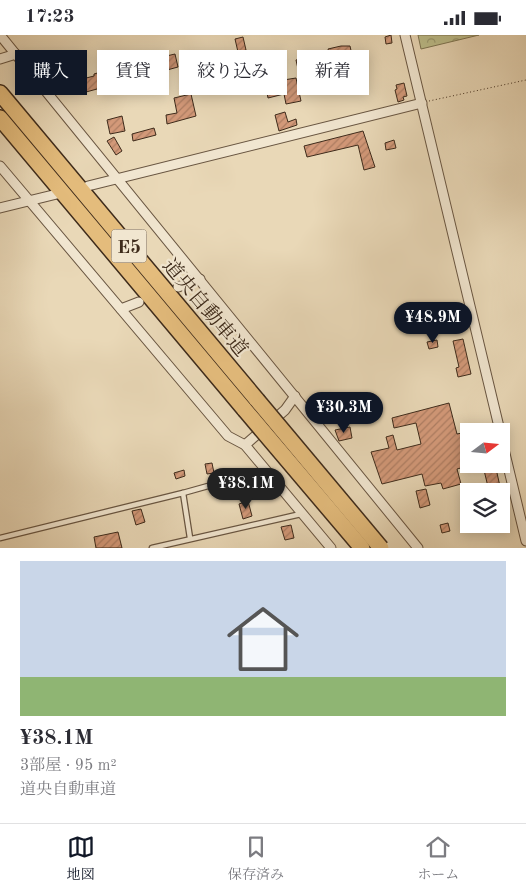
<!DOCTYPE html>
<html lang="ja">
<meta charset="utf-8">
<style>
:root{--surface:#fff;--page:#f7f7f7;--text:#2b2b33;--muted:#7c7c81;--line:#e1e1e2;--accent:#111827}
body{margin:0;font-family:"Old Standard TT","Noto Serif JP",serif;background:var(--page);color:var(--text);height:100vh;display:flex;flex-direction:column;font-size:19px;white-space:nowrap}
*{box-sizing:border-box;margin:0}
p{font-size:16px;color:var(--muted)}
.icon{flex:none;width:28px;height:28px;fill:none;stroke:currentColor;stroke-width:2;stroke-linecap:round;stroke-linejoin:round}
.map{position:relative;height:513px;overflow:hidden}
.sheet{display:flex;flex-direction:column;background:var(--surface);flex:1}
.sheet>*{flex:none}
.top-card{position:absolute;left:15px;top:15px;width:496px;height:45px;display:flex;gap:10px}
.needle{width:32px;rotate:74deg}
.tools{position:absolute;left:460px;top:388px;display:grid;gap:10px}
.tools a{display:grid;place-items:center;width:50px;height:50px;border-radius:0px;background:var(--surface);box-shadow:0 2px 12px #0003;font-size:25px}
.price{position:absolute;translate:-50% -42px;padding:0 11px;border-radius:18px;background:var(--accent);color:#fff;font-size:16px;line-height:32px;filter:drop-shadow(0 1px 2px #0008)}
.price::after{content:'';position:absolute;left:50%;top:30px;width:15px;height:11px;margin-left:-8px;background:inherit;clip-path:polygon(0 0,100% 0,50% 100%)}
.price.current{background:#222;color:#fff}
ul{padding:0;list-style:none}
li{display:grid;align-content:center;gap:10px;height:265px;padding:0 20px}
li+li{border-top:1px solid var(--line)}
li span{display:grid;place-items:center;height:155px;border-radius:0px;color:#555}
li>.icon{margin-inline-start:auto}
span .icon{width:90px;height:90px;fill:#fffc;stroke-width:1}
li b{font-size:21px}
.tag{padding:0 18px;border-radius:0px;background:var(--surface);box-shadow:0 2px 12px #0003;font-size:18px;line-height:45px}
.tag.current{background:var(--accent);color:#fff}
.status{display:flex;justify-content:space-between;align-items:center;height:35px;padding:0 25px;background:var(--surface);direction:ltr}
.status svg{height:14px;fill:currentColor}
.dock{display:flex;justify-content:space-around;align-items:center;height:70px;border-top:1px solid var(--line);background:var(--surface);font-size:14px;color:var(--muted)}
.dock a{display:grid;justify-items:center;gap:2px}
.dock .current{color:var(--accent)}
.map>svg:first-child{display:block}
.forest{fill:url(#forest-crowns);stroke:#7d7452}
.building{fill:url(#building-hatch);stroke:#3e2b1b}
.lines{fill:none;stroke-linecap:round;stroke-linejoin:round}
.lane-casing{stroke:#695642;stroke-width:7}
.street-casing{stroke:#695642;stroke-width:11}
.highway-casing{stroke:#3e2b1b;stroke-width:18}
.path{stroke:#3e2b1b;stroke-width:1;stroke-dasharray:1 2.5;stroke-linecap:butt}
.lane{stroke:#f1e6d0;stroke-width:4.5}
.street{stroke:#f1e6d0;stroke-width:9}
.highway{stroke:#e4bc7c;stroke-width:15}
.highway-bridge-casing{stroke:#3e2b1b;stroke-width:18;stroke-linecap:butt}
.highway-bridge{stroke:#e4bc7c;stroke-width:15}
.labels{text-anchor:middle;stroke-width:4.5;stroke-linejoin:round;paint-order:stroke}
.shield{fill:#f1e6d0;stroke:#746351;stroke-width:1}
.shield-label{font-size:19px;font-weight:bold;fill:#3e2b1b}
.street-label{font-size:20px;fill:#3e2b1b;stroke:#f1e6d0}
</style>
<div class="status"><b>17:23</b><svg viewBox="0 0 49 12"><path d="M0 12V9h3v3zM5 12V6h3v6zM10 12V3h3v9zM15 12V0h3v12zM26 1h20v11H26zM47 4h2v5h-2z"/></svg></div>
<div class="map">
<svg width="526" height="513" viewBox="0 0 526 513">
<defs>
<pattern id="forest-crowns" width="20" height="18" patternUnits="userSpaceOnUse" patternTransform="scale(1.25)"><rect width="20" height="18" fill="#bcbd8a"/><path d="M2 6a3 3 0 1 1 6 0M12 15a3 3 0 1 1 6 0" fill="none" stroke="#9a9a70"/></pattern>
<pattern id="building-hatch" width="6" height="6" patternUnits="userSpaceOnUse" patternTransform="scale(1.25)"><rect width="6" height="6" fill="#d39979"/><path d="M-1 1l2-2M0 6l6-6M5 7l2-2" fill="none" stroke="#ad7d62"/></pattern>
</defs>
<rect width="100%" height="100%" fill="#e9d8b7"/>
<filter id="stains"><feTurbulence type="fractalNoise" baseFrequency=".004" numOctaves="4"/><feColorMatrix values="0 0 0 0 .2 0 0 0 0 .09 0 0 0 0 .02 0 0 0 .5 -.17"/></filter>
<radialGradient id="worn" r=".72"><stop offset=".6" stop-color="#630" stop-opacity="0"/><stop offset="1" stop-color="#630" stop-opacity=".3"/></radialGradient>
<path class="forest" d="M418,0h61l-58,14z"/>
<g class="building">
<path d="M391,0l1,8 -6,1 -1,-7z"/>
<path d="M243,2l3,13 -8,2 -3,-13z"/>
<path d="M341,11h9l4,18 -6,1 -1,-4 -15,4 -4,-16z"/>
<path d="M175,19l3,13 -92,25 -1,-3 -26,5v-9l35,-9v-2l17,-5z"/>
<path d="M302,23l4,19 -6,1 -4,-18z"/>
<path d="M296,43l5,23 -15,3 -2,-10 -16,4 -3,-15z"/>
<path d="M404,48l3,13 -4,1 1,3 -6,2 -3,-12 2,-1 -1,-4z"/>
<path d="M191,59l5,22 -29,8 -1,-9 11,-2 -3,-15z"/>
<path d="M285,77l3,10 8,-3 1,6 -18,6 -4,-16z"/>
<path d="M122,81l3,15 -15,3 -3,-14z"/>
<path d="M154,93l2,7 -23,6 -1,-7z"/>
<path d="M363,96l12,36 -11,3 -6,-25 -51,12 -3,-11z"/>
<path d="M114,102l8,14 -6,4 -9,-14z"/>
<path d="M394,105l2,8 -10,2 -1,-7z"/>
<path d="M463,304l8,35 -13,3 -2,-9 3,-1 -6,-26z"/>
<path d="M437,305l1,7 -9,2 -2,-7z"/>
<path d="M449,368l8,31 5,-1 7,25v8l-12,3 4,15 -18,5 -2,-6 -16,3 -3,-12 -40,10 -11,-32 18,-4 -3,-11 7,-2 4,15 24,-6 -5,-21 -22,5 -2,-10z"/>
<path d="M350,392l2,11 -13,3 -4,-11z"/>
<path d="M212,428l2,10 -7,1 -2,-10z"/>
<path d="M495,429l6,27h-12l-6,-25z"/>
<path d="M184,435l1,6 -9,3 -2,-6z"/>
<path d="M426,454l4,16 -10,3 -4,-17z"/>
<path d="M248,466l4,15 -9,3 -4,-15z"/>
<path d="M141,474l4,13 -9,3 -4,-14z"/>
<path d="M448,488l2,8 -8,2 -2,-8z"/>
<path d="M291,490l3,13 -9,2 -4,-13z"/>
<path d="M118,497l4,16h-26l-2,-11z"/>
</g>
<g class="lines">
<defs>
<g id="lane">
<path d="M0,503l183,-45"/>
<path d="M190,503l-7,-45 82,-23"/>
<path d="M152,513l149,-34"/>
</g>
<g id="street">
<path d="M0,0l418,513"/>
<path d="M405,0l95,396"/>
<path d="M0,24l16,-5"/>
<path d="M0,131l228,270 17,9 86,103"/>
<path d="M88,151l334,-83"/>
<path d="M0,173l57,-14"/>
<path d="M178,252l22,-8"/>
<path d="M121,274l18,-7"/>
<path d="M501,402l25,104"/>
<path d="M245,410l40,-35 10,-14"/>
</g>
<g id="highway">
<path d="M0,58l257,307"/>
<path d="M0,83l245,292"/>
</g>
</defs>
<use href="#lane" class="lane-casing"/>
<use href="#street" class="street-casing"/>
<use href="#highway" class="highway-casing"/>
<path class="path" d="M429,66l97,-21"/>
<use href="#lane" class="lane"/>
<use href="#street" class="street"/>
<use href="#highway" class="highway"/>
<defs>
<g id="highway-bridge">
<path d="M257,365l124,148"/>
<path d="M245,375l117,138"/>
</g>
</defs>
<use href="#highway-bridge" class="highway-bridge-casing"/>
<use href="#highway-bridge" class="highway-bridge"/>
</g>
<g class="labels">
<rect class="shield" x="111.5" y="194.5" width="35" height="33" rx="4"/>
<g class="shield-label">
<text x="129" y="218">E5</text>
</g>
<g class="street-label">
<text transform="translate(206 272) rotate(50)" y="7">道央自動車道</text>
</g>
</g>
<rect width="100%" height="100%" filter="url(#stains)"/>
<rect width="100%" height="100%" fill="url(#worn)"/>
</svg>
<div class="tools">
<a><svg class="needle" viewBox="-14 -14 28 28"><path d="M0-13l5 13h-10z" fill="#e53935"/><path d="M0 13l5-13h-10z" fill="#7c7c81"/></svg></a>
<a><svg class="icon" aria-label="layers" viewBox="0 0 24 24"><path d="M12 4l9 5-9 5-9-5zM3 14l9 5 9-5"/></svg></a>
</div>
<b class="price" style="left:433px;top:309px">¥48.9M</b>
<b class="price" style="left:344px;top:399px">¥30.3M</b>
<b class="price current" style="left:246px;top:475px">¥38.1M</b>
<div class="top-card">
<a class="tag current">購入</a>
<a class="tag">賃貸</a>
<a class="tag">絞り込み</a>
<a class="tag">新着</a>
</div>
</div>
<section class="sheet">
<ul>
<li><span style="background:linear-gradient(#c9d6e8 75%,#8fb573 0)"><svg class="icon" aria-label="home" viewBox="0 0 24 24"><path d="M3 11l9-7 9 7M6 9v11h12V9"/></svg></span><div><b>¥38.1M</b><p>3部屋 · 95 m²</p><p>道央自動車道</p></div></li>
</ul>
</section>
<nav class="dock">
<a class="current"><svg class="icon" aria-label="map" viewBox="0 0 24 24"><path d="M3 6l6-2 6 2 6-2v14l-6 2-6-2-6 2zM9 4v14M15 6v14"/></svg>地図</a>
<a><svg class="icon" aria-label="saved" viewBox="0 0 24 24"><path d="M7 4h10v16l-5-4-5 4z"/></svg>保存済み</a>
<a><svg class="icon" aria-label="home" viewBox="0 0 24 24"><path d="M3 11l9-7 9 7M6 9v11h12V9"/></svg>ホーム</a>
</nav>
